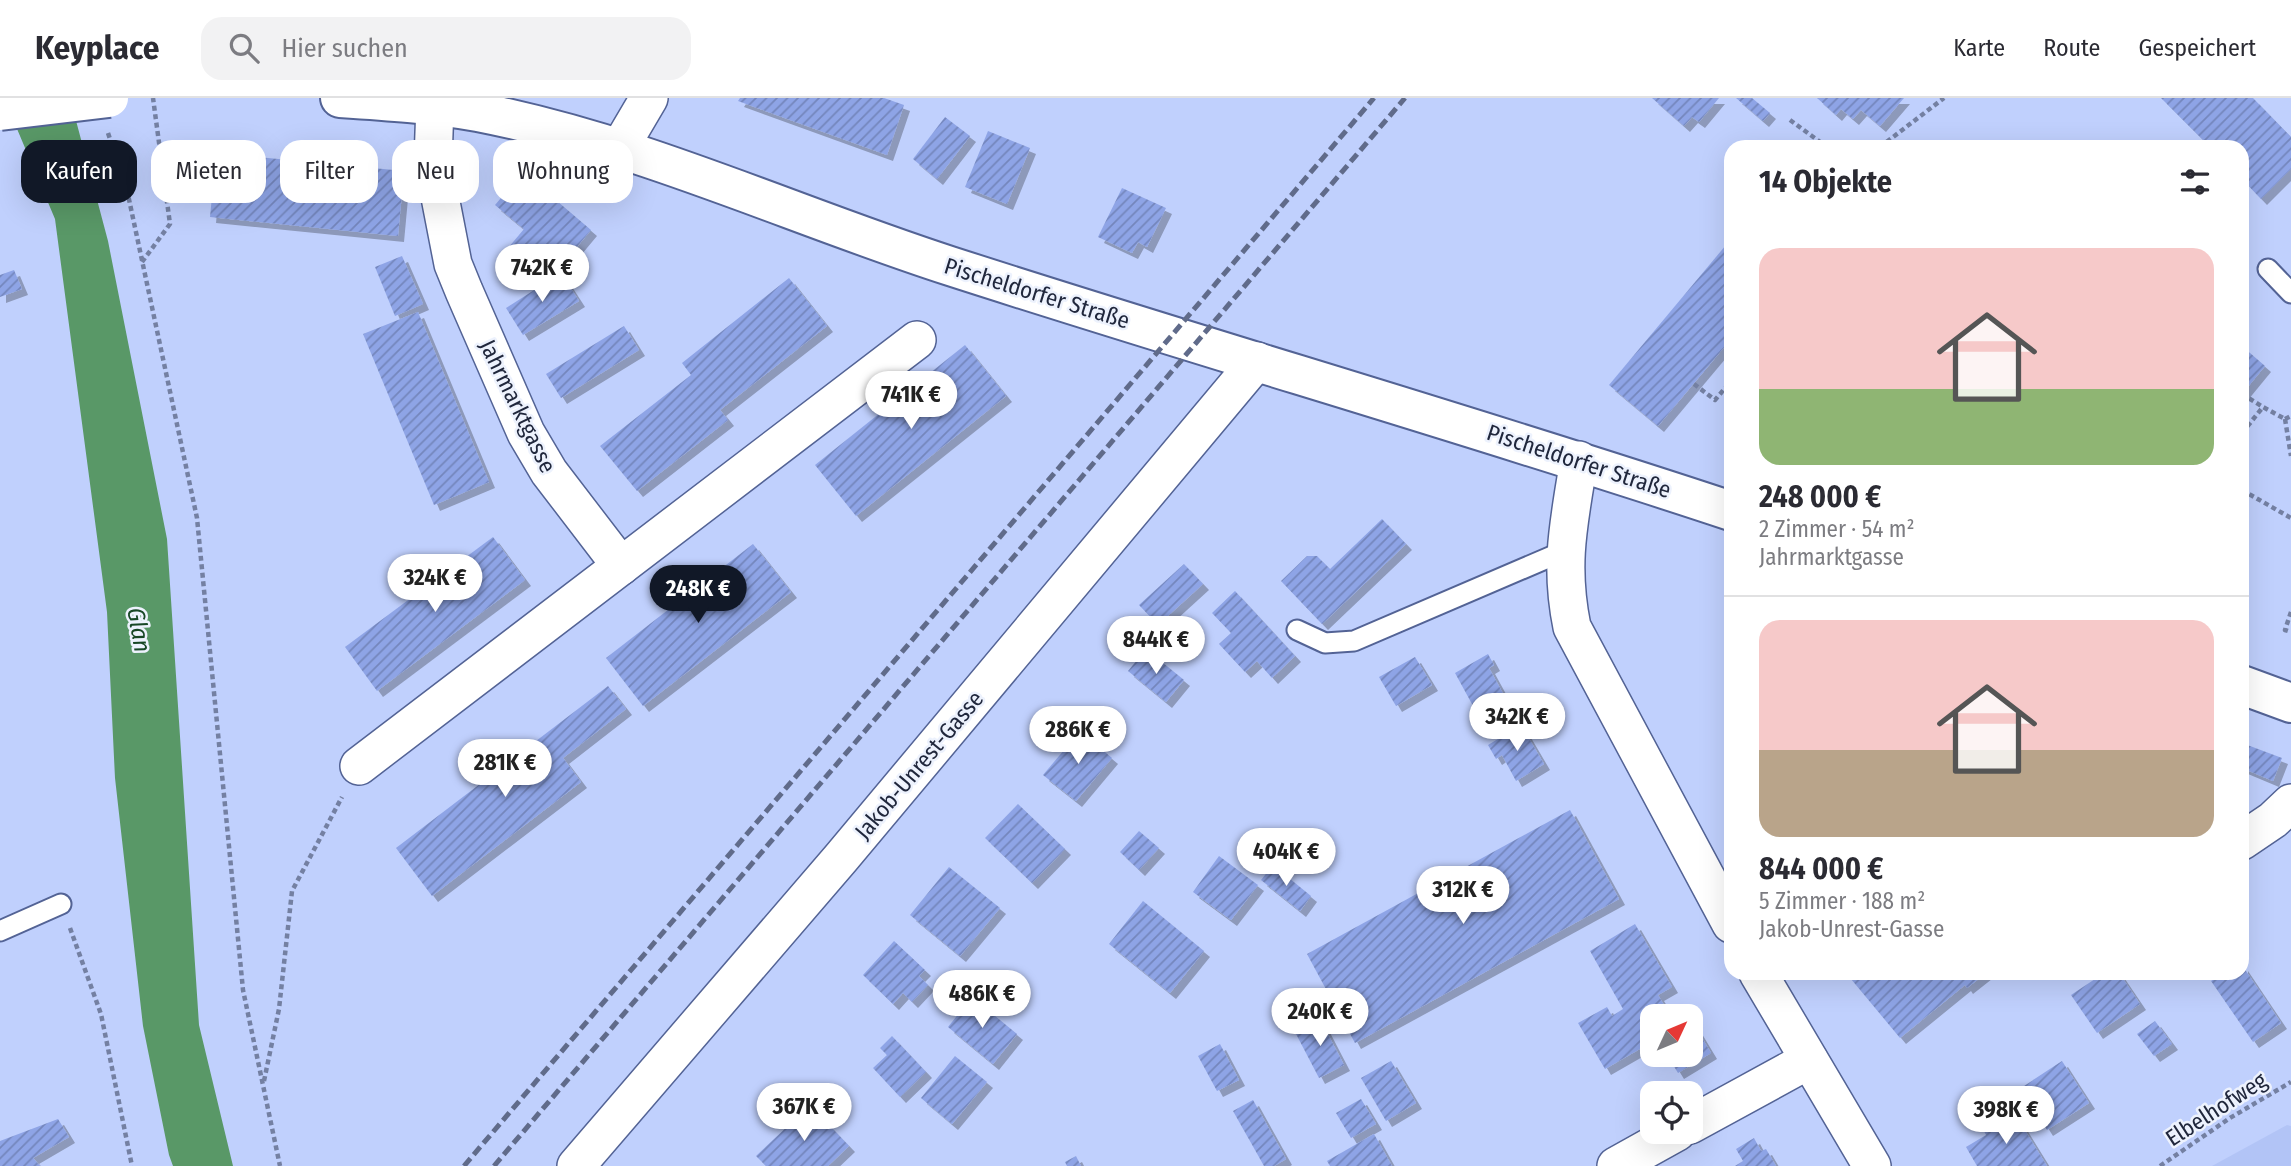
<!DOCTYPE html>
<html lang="de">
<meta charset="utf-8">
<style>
:root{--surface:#fff;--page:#f2f2f3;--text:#2b2b33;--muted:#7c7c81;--line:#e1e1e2;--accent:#111827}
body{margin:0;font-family:"Fira Sans Condensed",sans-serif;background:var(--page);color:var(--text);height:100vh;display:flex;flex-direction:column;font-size:26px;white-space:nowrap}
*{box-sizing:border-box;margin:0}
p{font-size:23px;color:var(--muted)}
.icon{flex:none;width:38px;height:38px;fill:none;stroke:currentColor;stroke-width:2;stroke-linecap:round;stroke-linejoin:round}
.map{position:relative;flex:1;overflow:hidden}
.drawer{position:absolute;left:1724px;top:42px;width:525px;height:840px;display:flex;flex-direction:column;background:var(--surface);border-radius:21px;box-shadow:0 7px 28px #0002}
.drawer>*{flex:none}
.top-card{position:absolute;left:21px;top:42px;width:665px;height:63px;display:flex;gap:14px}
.needle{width:46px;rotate:46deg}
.fabs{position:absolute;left:1640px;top:906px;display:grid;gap:14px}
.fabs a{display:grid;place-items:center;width:63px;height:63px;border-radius:14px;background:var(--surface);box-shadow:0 7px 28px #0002;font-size:35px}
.price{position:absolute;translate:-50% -60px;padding:0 16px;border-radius:24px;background:#fff;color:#222;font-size:23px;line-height:46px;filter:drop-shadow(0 2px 4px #0008)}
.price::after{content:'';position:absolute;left:50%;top:42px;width:21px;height:16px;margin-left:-10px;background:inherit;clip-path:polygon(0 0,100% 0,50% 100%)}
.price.selected{background:var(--accent);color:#fff}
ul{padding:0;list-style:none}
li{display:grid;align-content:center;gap:14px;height:371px;padding:0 35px}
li+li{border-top:2px solid var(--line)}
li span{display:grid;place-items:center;height:217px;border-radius:21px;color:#555}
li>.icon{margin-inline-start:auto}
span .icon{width:126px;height:126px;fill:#fffc;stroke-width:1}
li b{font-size:30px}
h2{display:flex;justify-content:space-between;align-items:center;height:84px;padding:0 35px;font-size:30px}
.chip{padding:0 24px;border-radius:21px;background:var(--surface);box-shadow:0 7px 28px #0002;font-size:24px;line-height:63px}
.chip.selected{background:var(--accent);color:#fff}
header{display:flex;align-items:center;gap:42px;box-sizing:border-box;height:98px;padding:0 35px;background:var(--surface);border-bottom:2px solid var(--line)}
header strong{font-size:33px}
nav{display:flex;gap:38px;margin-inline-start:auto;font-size:24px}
.search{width:490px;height:63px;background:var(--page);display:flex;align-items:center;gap:18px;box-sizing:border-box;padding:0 24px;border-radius:21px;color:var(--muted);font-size:26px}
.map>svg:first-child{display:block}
.built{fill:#b2c4f6}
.water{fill:#599867}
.building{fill:url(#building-hatch);filter:url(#shadow)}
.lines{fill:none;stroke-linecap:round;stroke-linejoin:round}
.lane-casing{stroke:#536395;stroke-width:23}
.street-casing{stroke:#536395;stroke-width:40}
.secondary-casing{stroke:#536395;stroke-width:42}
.path{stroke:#7480a2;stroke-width:4.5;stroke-dasharray:5 3.5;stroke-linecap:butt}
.lane{stroke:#fff;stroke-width:19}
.street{stroke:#fff;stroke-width:37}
.secondary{stroke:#fff;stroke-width:38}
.rail{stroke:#606b8a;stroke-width:5;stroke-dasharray:10 5;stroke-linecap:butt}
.secondary-bridge-casing{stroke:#536395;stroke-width:42;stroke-linecap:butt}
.secondary-bridge{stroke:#fff;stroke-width:38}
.labels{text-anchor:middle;stroke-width:5;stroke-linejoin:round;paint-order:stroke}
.street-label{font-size:23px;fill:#20273c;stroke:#edf2fd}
.water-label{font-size:24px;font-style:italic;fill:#174725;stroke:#edf2fd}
</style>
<header>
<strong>Keyplace</strong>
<div class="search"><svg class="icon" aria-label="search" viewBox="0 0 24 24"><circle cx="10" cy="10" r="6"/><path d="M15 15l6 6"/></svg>Hier suchen</div>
<nav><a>Karte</a><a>Route</a><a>Gespeichert</a></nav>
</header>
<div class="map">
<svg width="2291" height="1068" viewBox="0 0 2291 1068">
<defs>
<pattern id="building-hatch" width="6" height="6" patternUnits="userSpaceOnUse" patternTransform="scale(1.75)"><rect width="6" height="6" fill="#8ea4e6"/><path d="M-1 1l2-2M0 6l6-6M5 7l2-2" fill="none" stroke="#7486bc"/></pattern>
<filter id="shadow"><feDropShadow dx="6" dy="6" stdDeviation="0" flood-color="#0004"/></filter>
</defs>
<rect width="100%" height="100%" fill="#c0d0fd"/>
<path class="built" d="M2287,1027l4,1v40h-79z"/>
<path class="water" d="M4,0h66l38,143 59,298 32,486 34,141h-60l-4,-11 -26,-129 -28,-248 -8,-166 -52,-393z"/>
<g class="building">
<path d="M740,0h144l20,7 -17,50 -149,-54z"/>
<path d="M1652,0h67l-20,24 -7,-5 -8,9z"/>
<path d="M1736,0h16l18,15 -7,8z"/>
<path d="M1817,0h87l-24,28 -19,-16 -8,9 -12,-10 -5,6z"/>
<path d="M2161,0h92l38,39v32l-30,30 -19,-20v-32h-32z"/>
<path d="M945,19l25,19 -33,43 -24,-20z"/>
<path d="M988,33l42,17 -23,56 -42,-17z"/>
<path d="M216,55l188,18 -6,65 -188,-19z"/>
<path d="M523,74l68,58 -25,30 -20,-16 -28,33 -20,-17 26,-31 -29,-24z"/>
<path d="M1122,90l44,20 -19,39 -9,-5 -6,11 -34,-16z"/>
<path d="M1731,141v100l-73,87 -49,-41z"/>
<path d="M402,158l21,48 -28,12 -20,-49z"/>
<path d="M14,172l8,19 -22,8v-22z"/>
<path d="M561,175l18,28 -56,34 -17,-27z"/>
<path d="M789,180l38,48 -107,84 8,10 -91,71 -37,-45 91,-71 -9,-12z"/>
<path d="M418,214l71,170 -55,23 -71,-171z"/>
<path d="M624,228l15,24 -78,48 -15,-24z"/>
<path d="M965,247l41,51 -150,120 -41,-51z"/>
<path d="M2242,248l23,20 -23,28z"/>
<path d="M1382,421l24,25 -84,80 -41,-43 26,-25h10l13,13z"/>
<path d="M493,439l32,43 -148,111 -32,-44z"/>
<path d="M753,446l38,48 -148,114 -37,-48z"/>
<path d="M1184,466l19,20 -45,41 -19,-20z"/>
<path d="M1235,493l60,65 -23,22 -15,-17 -12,11 -26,-28 12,-11 -19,-20z"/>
<path d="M1146,551l38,31 -18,22 -38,-31z"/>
<path d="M1488,556l6,11 -5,3 17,31 -28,16 -23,-42z"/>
<path d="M1415,559l17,28 -36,21 -17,-29z"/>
<path d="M608,588l18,23 -63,49 18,24 -149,114 -36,-48z"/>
<path d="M1521,627l23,39 -28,17 -14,-26 -6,4 -8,-14z"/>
<path d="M1080,633l32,27 -36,43 -33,-26z"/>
<path d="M2242,645l40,15 -9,23 -31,-13z"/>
<path d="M1018,706l47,45 -33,34 -47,-45z"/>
<path d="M1570,712l49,89 -264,144 -48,-89z"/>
<path d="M1139,733l20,17 -20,22 -19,-18z"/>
<path d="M1219,758l39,29 -27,35 -38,-28z"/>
<path d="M1273,767l38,31 -11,15 -39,-31z"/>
<path d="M949,769l51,41 -40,48 -50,-41z"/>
<path d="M1143,803l61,50 -34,42 -61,-49z"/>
<path d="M1635,826l37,63 -14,8 13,22h-19v25l-47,27 -27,-46 29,-16 5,9 11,-7 -33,-58z"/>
<path d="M894,843l31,29 -6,6 9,9 -16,17 -9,-9 -10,11 -30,-29z"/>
<path d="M2242,867l39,58 -28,19 -42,-61 13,-8h18z"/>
<path d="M1846,875h140l-19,15 -2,-3 -65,53z"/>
<path d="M2104,875h15l21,31 -43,29 -26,-38z"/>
<path d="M972,899l45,37 -24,30 -45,-37z"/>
<path d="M1690,920l21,35 -33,20 -11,-18h23z"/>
<path d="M1320,921l24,46 -25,13 -24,-46z"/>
<path d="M2155,923l17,23 -18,12 -17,-22z"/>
<path d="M892,938l34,36 -26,25 -27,-29 14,-13 -7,-7z"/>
<path d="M1220,946l19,36 -22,11 -19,-35z"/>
<path d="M955,958l32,26 -35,42 -31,-26z"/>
<path d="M1391,963l25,42 -30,18 -25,-43z"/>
<path d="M2062,963l27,42 -42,27 -26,-42z"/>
<path d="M1361,1001l15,25 -25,14 -15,-25z"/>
<path d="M1253,1002l33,59 -12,7h-10l-31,-55z"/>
<path d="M810,1007l39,41 -21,20h-62l-10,-10z"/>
<path d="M2013,1013l34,55h-70l-11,-19 20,-12 -3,-6z"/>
<path d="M58,1021l11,18 -36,21 7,8h-40v-25z"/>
<path d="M1374,1036l18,32h-62l-3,-5z"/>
<path d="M1754,1040l7,13 5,-2 10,17h-41l8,-5 -7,-12z"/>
<path d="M1076,1058l5,10h-14l-2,-4z"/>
</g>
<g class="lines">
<defs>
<g id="lane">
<path d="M2268,171l23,24"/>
<path d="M1297,532l28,13 29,-2 210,-90"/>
<path d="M0,833l61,-27"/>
</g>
<g id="street">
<path d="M435,7l-2,56 20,103 11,27 62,142 23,39 72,94"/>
<path d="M619,51l30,-51"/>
<path d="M1579,362c-10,62 -20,104 -7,167l159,297"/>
<path d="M359,668l558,-426"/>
<path d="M2242,743l31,-21 18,-17"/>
<path d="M1758,875l114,193"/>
<path d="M1690,1027l119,-65"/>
<path d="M576,1068l265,-308 416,-497"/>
<path d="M1616,1068l61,-34"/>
</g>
<g id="secondary">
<path d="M340,0c46,3 92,6 138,14 164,32 314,103 472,154 260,84 522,159 781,245"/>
<path d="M2242,587l49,18"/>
</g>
</defs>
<use href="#lane" class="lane-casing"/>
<use href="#street" class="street-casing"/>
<use href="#secondary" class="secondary-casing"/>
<g class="path">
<path d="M1790,22l37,27"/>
<path d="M108,35l19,57 70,328 46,472 37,176"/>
<path d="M1880,49l64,-49"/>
<path d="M142,164l28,-38 -17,-126"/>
<path d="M1694,286l21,16 16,-19"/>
<path d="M2242,296l21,13"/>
<path d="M2285,321l6,37"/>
<path d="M2285,321l6,-3"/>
<path d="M2242,335l21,-26 22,12"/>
<path d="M2242,392l49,28"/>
<path d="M2291,514l-6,18 6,2"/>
<path d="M70,830l31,86 31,152"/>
<path d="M264,983l15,-72 13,-118 50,-94"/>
<path d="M2160,1068l70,-48 61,-36"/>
</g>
<use href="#lane" class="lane"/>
<use href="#street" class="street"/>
<use href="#secondary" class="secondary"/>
<g class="rail">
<path d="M464,1068l910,-1068"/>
<path d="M494,1068l911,-1068"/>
</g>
<defs>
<path id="secondary-bridge" d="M0,13l109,-13"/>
</defs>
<use href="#secondary-bridge" class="secondary-bridge-casing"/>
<use href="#secondary-bridge" class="secondary-bridge"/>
</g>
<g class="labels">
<g class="street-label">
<text transform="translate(1037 195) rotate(17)" y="8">Pischeldorfer Straße</text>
<text transform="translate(518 308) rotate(64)" y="8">Jahrmarktgasse</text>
<text transform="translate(1579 363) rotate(18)" y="8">Pischeldorfer Straße</text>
<text transform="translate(919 667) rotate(-50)" y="8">Jakob-Unrest-Gasse</text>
<text transform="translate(2216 1011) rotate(-33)" y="8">Elbelhofweg</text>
</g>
<g class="water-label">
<text transform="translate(139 532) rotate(80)" y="8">Glan</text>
</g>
</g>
</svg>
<div class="fabs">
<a><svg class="needle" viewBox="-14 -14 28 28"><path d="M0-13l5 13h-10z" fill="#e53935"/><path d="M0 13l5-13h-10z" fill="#7c7c81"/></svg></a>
<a><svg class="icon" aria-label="locate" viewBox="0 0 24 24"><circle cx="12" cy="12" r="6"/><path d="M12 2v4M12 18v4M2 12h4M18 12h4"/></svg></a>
</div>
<b class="price" style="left:542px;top:206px">742K €</b>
<b class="price" style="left:911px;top:333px">741K €</b>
<b class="price" style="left:435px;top:516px">324K €</b>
<b class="price selected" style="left:698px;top:527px">248K €</b>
<b class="price" style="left:1156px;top:578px">844K €</b>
<b class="price" style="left:1517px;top:655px">342K €</b>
<b class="price" style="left:1078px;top:668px">286K €</b>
<b class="price" style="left:505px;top:701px">281K €</b>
<b class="price" style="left:1286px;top:790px">404K €</b>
<b class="price" style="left:1463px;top:828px">312K €</b>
<b class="price" style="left:982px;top:932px">486K €</b>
<b class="price" style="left:1320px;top:950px">240K €</b>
<b class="price" style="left:804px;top:1045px">367K €</b>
<b class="price" style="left:2006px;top:1048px">398K €</b>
<div class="top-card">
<a class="chip selected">Kaufen</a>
<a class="chip">Mieten</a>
<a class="chip">Filter</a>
<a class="chip">Neu</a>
<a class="chip">Wohnung</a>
</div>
<section class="drawer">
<h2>14 Objekte<svg class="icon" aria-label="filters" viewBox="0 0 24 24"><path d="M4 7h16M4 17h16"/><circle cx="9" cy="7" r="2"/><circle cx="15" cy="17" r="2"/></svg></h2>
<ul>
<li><span style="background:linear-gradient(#f6c9c9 65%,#8fb573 0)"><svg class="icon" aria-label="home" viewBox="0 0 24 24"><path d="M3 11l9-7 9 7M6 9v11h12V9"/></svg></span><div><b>248 000 €</b><p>2 Zimmer · 54 m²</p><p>Jahrmarktgasse</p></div></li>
<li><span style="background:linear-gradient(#f6c9c9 60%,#b9a48a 0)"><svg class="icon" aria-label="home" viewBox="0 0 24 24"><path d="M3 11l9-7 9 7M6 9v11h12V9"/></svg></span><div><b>844 000 €</b><p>5 Zimmer · 188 m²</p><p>Jakob-Unrest-Gasse</p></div></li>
</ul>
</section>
</div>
